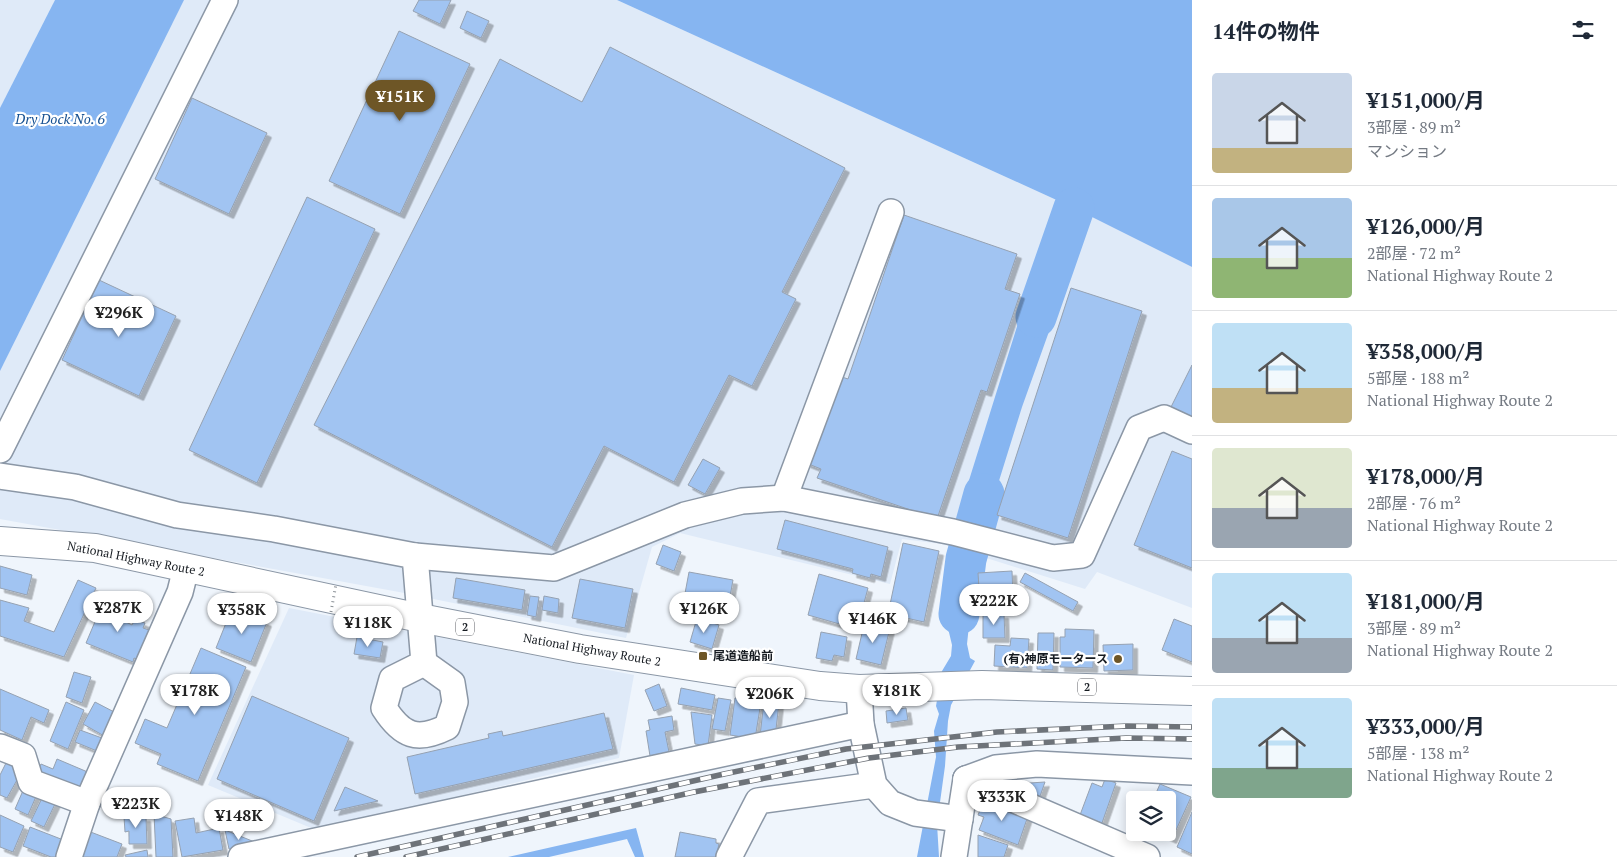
<!DOCTYPE html>
<html lang="ja">
<meta charset="utf-8">
<style>
:root{--surface:#fff;--page:#f2f2f3;--text:#1f2937;--muted:#747a83;--line:#e0e1e3;--accent:#6e5626}
body{margin:0;font-family:"PT Serif","Noto Sans JP",serif;background:var(--page);color:var(--text);height:100vh;display:flex;flex-direction:column;font-size:19px;white-space:nowrap}
*{box-sizing:border-box;margin:0}
p{font-size:16px;color:var(--muted)}
.icon{flex:none;width:28px;height:28px;fill:none;stroke:currentColor;stroke-width:2;stroke-linecap:round;stroke-linejoin:round}
.map{position:relative;flex:1;overflow:hidden}
.drawer{display:flex;flex-direction:column;background:var(--surface);width:425px}
.drawer>*{flex:none}
.controls{position:absolute;left:1126px;top:791px;display:grid;gap:10px}
.controls a{display:grid;place-items:center;width:50px;height:50px;border-radius:5px;background:var(--surface);box-shadow:0 2px 12px #0003;font-size:25px}
.price{position:absolute;translate:-50% -42px;padding:0 11px;border-radius:18px;background:#fff;color:#222;font-size:16px;line-height:32px;filter:drop-shadow(0 1px 2px #0008)}
.price::after{content:'';position:absolute;left:50%;top:30px;width:15px;height:11px;margin-left:-8px;background:inherit;clip-path:polygon(0 0,100% 0,50% 100%)}
.price.active{background:var(--accent);color:#fff}
ul{padding:0;list-style:none}
li{display:flex;align-items:center;gap:15px;height:125px;padding:0 20px}
li+li{border-top:1px solid var(--line)}
li span{display:grid;place-items:center;flex:none;width:140px;height:100px;border-radius:5px;color:#555}
li>.icon{margin-inline-start:auto}
span .icon{width:60px;height:60px;fill:#fffc;stroke-width:1}
li b{font-size:21px}
h2{display:flex;justify-content:space-between;align-items:center;height:60px;padding:0 20px;font-size:21px}
main{display:flex;flex:1;min-height:0}
.map>svg:first-child{display:block}
.built{fill:#dfeaf8}
.water{fill:#86b5f1}
.lines{fill:none;stroke-linecap:round;stroke-linejoin:round}
.river{stroke:#86b5f1;stroke-width:41}
.building{fill:#a1c4f2;stroke:#95a1b1;filter:url(#shadow)}
.minor-casing{stroke:#8b97a6;stroke-width:28}
.highway-casing{stroke:#8b97a6;stroke-width:30}
.minor{stroke:#fff;stroke-width:25}
.highway{stroke:#fff;stroke-width:28}
.rail-casing{stroke:#6e7379;stroke-width:5.5}
.rail{stroke:#fff;stroke-width:4;stroke-dasharray:11;stroke-linecap:butt}
.path-bridge{stroke:#8a9096;stroke-width:3;stroke-dasharray:1 4;stroke-linecap:butt}
.poi-dot{fill:#6e5626;stroke:#fff;stroke-width:2}
.labels{text-anchor:middle;stroke-width:4.5;stroke-linejoin:round;paint-order:stroke}
.shield{fill:#fff;stroke:#5c5f64;stroke-width:1}
.shield-label{font-size:11px;font-weight:bold;fill:#161b21}
.street-label{font-size:12px;fill:#161b21;stroke:#fff}
.poi-label{font-size:12px;font-weight:bold;fill:#161b21;stroke:#fff;text-anchor:start}
.water-label{font-size:14px;font-style:italic;fill:#144f91;stroke:#fff}
</style>
<main>
<div class="map">
<svg width="1192" height="857" viewBox="0 0 1192 857">
<defs>
<filter id="shadow"><feDropShadow dx="4.5" dy="4.5" stdDeviation="0" flood-color="#0004"/></filter>
</defs>
<rect width="100%" height="100%" fill="#eff5fc"/>
<g class="built">
<path d="M0,0h617l457,208 118,59v341l-95,-36 -12,17 -143,-45 -40,-5 -12,45 -210,-51 -28,14 -26,91 -227,-46 -399,-73z"/>
<path d="M289,608l345,67 -15,83 -303,72 -108,-45z"/>
</g>
<g class="water">
<path d="M55,0h129l-184,371v-263z"/>
<path d="M617,0h575v267l-118,-59z"/>
<path d="M1038,259l33,11 -49,137 -38,122 -28,-7z"/>
<path d="M953,554l23,6 -9,84 3,14 5,3 -24,44 -3,16 -3,45 -8,58 2,33h-22l19,-100 -2,-26 5,-17 -3,-8 6,-35 9,-15 1,-11 -5,-21v-26z"/>
<path d="M636,828l8,29h-9l-8,-18 -78,18h-41z"/>
</g>
<g class="lines">
<g class="river">
<path d="M1036,317l38,-109"/>
<path d="M959,614l7,-55 18,-65"/>
</g>
</g>
<g class="building">
<path d="M419,0h32l-11,24 -27,-13z"/>
<path d="M467,11l22,10 -8,17 -21,-10z"/>
<path d="M399,31l71,33 -70,150 -71,-33z"/>
<path d="M610,47l235,121 -63,124 14,7 -44,87 -23,-11 -55,107 -70,-36 -52,101 -238,-122 186,-366 82,43z"/>
<path d="M192,98l75,35 -38,81 -74,-35z"/>
<path d="M307,197l68,32 -118,254 -68,-33z"/>
<path d="M904,215l113,39 -12,35 15,5 -33,98 -6,-2 -44,129 -120,-41 4,-9 -15,-6 30,-88 12,4z"/>
<path d="M99,280l77,36 -37,80 -77,-36z"/>
<path d="M1071,288l71,23 -74,227 -71,-23z"/>
<path d="M1192,365v57l-23,-11z"/>
<path d="M1172,451l20,8v109l-58,-23z"/>
<path d="M703,459l17,9 -15,26 -17,-9z"/>
<path d="M785,520l103,27 -7,30 -10,-3 -1,4 -18,-5 1,-4 -76,-20z"/>
<path d="M903,543l36,8 -15,71 -36,-8z"/>
<path d="M663,545l18,7 -7,19 -18,-7z"/>
<path d="M0,566l32,9 -5,20 -27,-7z"/>
<path d="M1012,571l1,24 -12,8 -21,1 -2,-31z"/>
<path d="M689,572l44,8 -6,33 -44,-9z"/>
<path d="M1025,573l53,29 -5,9 -53,-29z"/>
<path d="M819,574l49,14 -11,41 -49,-14z"/>
<path d="M456,578l69,12 -3,20 -69,-12z"/>
<path d="M580,579l53,10 -8,39 -53,-10z"/>
<path d="M78,580l18,8 -32,69 -64,-21v-36l29,8 -5,13 30,11z"/>
<path d="M530,596l9,1 -3,20 -9,-2z"/>
<path d="M544,596l15,3 -1,14 -16,-3z"/>
<path d="M105,598l20,9 -5,12 12,6 3,-6 10,4 -2,5 9,3 -12,29 -6,-2 -1,4 -47,-19z"/>
<path d="M232,608l35,14 -16,40 -35,-14z"/>
<path d="M983,614h21l1,24h-22z"/>
<path d="M697,618l22,7 -7,24 -22,-7z"/>
<path d="M1174,619l18,7v36l-30,-12z"/>
<path d="M870,623l20,5 -9,37 -25,-6 7,-30 5,1z"/>
<path d="M1065,629l29,1 -1,38 -33,-1v-30h5z"/>
<path d="M821,632l26,5 -3,20 -10,-2 -2,6 -16,-3z"/>
<path d="M1038,633h16l-1,37 -16,-1z"/>
<path d="M357,637l26,5 -3,16 -26,-4z"/>
<path d="M1011,638l18,1 -2,29 -33,-2 1,-21 15,1z"/>
<path d="M1133,644v26l-29,1 -1,-26z"/>
<path d="M201,648l45,19 -48,114 -41,-17 4,-10 -26,-11 10,-24 22,9z"/>
<path d="M74,672l17,5 -9,26 -16,-6z"/>
<path d="M659,684l8,22 -13,5 -9,-21z"/>
<path d="M681,688l34,7 -3,15 -34,-6z"/>
<path d="M0,689l49,21 -5,13 -13,-6 -9,23 -22,-10z"/>
<path d="M252,696l97,42 -35,83 -97,-42z"/>
<path d="M718,698l13,2 -6,31 -13,-2z"/>
<path d="M735,698l26,4 -6,37 -25,-4z"/>
<path d="M764,701l15,2 -4,35 -15,-2z"/>
<path d="M66,702l18,8 -16,39 -18,-8z"/>
<path d="M95,702l23,12 -12,23 -23,-13z"/>
<path d="M906,708l2,12 -21,3 -1,-12z"/>
<path d="M691,712l21,3 -4,31 -13,-2z"/>
<path d="M604,713l9,36 -198,45 -8,-37 82,-19 -1,-4 14,-3 1,5z"/>
<path d="M672,716l2,14 -9,2 4,20 -19,4 -4,-25 4,-1 -2,-10z"/>
<path d="M80,730l22,8 -5,13 -22,-9z"/>
<path d="M57,759l33,14 -10,23 -45,-20 6,-12 12,5z"/>
<path d="M6,763l16,8 -15,27 -7,-3v-20z"/>
<path d="M1105,779l11,4 -14,40 -22,-8 12,-32 10,4z"/>
<path d="M1045,782l-6,17 -39,-14z"/>
<path d="M1160,784l31,13 -19,42 -15,-7h11v-32h-15z"/>
<path d="M25,786l13,6 -10,23 -13,-6z"/>
<path d="M345,787l33,14 -44,10z"/>
<path d="M43,796l13,6 -12,25 -13,-6z"/>
<path d="M984,800l44,16 -10,29 -39,-15 5,-13 -6,-2z"/>
<path d="M131,812h9v5h6l1,27h-18v-13l-4,1 -1,-15 8,-1z"/>
<path d="M1192,812v42l-15,-7z"/>
<path d="M154,814l17,5 2,38h-17z"/>
<path d="M0,815l24,11 -11,26 -13,-5z"/>
<path d="M194,818l2,15 23,-5 4,22 -41,7 -7,-36z"/>
<path d="M30,827l36,14 -7,16h-8l-28,-11z"/>
<path d="M225,830l37,15 -33,4z"/>
<path d="M88,831l34,13 -5,13h-39z"/>
<path d="M680,832l36,7v4l3,1 -3,13h-41z"/>
<path d="M978,835l30,10 -4,12h-26z"/>
<path d="M147,850l1,7h-22l-1,-2z"/>
</g>
<g class="lines">
<defs>
<g id="minor">
<path d="M0,450l225,-450"/>
<path d="M0,476l75,11 102,28 97,14 141,27 9,107 28,20 3,19 -8,25c-30,15 -45,9 -63,-19l8,-29 32,-16"/>
<path d="M784,498l107,-286"/>
<path d="M415,556l139,12 131,-53 57,-14 42,-3 169,34 100,26 29,-3 57,-127 25,-10 28,13"/>
<path d="M859,689l2,35 13,61 16,18 25,10 45,6"/>
<path d="M0,747l23,9 8,26 56,21"/>
<path d="M966,779l30,-11 41,-4 155,8"/>
<path d="M966,779l181,78"/>
<path d="M69,857l18,-54 93,-211 6,-24"/>
<path d="M241,857l620,-133"/>
<path d="M729,857l29,-56 116,-16"/>
<path d="M954,857l12,-78"/>
</g>
<path id="highway" d="M0,541l95,7 325,70 160,31 240,37 39,3 123,-4 210,6"/>
</defs>
<use href="#minor" class="minor-casing"/>
<use href="#highway" class="highway-casing"/>
<use href="#minor" class="minor"/>
<use href="#highway" class="highway"/>
<defs>
<g id="rail">
<path d="M357,857l367,-83 122,-25 151,-17 130,-6 65,1"/>
<path d="M406,857l288,-65 175,-34 89,-11 168,-9 66,1"/>
</g>
</defs>
<use href="#rail" class="rail-casing"/>
<use href="#rail" class="rail"/>
<path class="path-bridge" d="M331,612l5,-28"/>
</g>
<g class="poi-dot">
<rect x="698" y="651" width="10" height="10" rx="2.5"/>
<circle cx="1118" cy="659" r="5"/>
</g>
<g class="labels">
<g class="shield">
<rect x="456" y="618.5" width="18" height="17" rx="4"/>
<rect x="1078" y="678.5" width="18" height="17" rx="4"/>
</g>
<g class="shield-label">
<text x="465" y="631">2</text>
<text x="1087" y="691">2</text>
</g>
<g class="street-label">
<text transform="translate(136 559) rotate(11)" y="4">National Highway Route 2</text>
<text transform="translate(592 650) rotate(10)" y="4">National Highway Route 2</text>
</g>
<g class="poi-label">
<text x="713" y="660">尾道造船前</text>
<text x="1108" y="663" text-anchor="end">(有)神原モータース</text>
</g>
<g class="water-label">
<text x="60" y="124">Dry Dock No. 6</text>
</g>
</g>
</svg>
<div class="controls">
<a><svg class="icon" aria-label="layers" viewBox="0 0 24 24"><path d="M12 4l9 5-9 5-9-5zM3 14l9 5 9-5"/></svg></a>
</div>
<b class="price active" style="left:400px;top:122px">¥151K</b>
<b class="price" style="left:119px;top:338px">¥296K</b>
<b class="price" style="left:994px;top:626px">¥222K</b>
<b class="price" style="left:118px;top:633px">¥287K</b>
<b class="price" style="left:704px;top:634px">¥126K</b>
<b class="price" style="left:242px;top:635px">¥358K</b>
<b class="price" style="left:873px;top:644px">¥146K</b>
<b class="price" style="left:368px;top:648px">¥118K</b>
<b class="price" style="left:195px;top:716px">¥178K</b>
<b class="price" style="left:897px;top:716px">¥181K</b>
<b class="price" style="left:770px;top:719px">¥206K</b>
<b class="price" style="left:1002px;top:822px">¥333K</b>
<b class="price" style="left:136px;top:829px">¥223K</b>
<b class="price" style="left:239px;top:841px">¥148K</b>
</div>
<section class="drawer">
<h2>14件の物件<svg class="icon" aria-label="filters" viewBox="0 0 24 24"><path d="M4 7h16M4 17h16"/><circle cx="9" cy="7" r="2"/><circle cx="15" cy="17" r="2"/></svg></h2>
<ul>
<li><span style="background:linear-gradient(#c9d6e8 75%,#c2b280 0)"><svg class="icon" aria-label="home" viewBox="0 0 24 24"><path d="M3 11l9-7 9 7M6 9v11h12V9"/></svg></span><div><b>¥151,000/月</b><p>3部屋 · 89 m²</p><p>マンション</p></div></li>
<li><span style="background:linear-gradient(#a9c7e8 60%,#8fb573 0)"><svg class="icon" aria-label="home" viewBox="0 0 24 24"><path d="M3 11l9-7 9 7M6 9v11h12V9"/></svg></span><div><b>¥126,000/月</b><p>2部屋 · 72 m²</p><p>National Highway Route 2</p></div></li>
<li><span style="background:linear-gradient(#bfe0f5 65%,#c2b280 0)"><svg class="icon" aria-label="home" viewBox="0 0 24 24"><path d="M3 11l9-7 9 7M6 9v11h12V9"/></svg></span><div><b>¥358,000/月</b><p>5部屋 · 188 m²</p><p>National Highway Route 2</p></div></li>
<li><span style="background:linear-gradient(#dfe7d0 60%,#9aa5b1 0)"><svg class="icon" aria-label="home" viewBox="0 0 24 24"><path d="M3 11l9-7 9 7M6 9v11h12V9"/></svg></span><div><b>¥178,000/月</b><p>2部屋 · 76 m²</p><p>National Highway Route 2</p></div></li>
<li><span style="background:linear-gradient(#bfe0f5 65%,#9aa5b1 0)"><svg class="icon" aria-label="home" viewBox="0 0 24 24"><path d="M3 11l9-7 9 7M6 9v11h12V9"/></svg></span><div><b>¥181,000/月</b><p>3部屋 · 89 m²</p><p>National Highway Route 2</p></div></li>
<li><span style="background:linear-gradient(#bfe0f5 70%,#7fa58c 0)"><svg class="icon" aria-label="home" viewBox="0 0 24 24"><path d="M3 11l9-7 9 7M6 9v11h12V9"/></svg></span><div><b>¥333,000/月</b><p>5部屋 · 138 m²</p><p>National Highway Route 2</p></div></li>
</ul>
</section>
</main>
